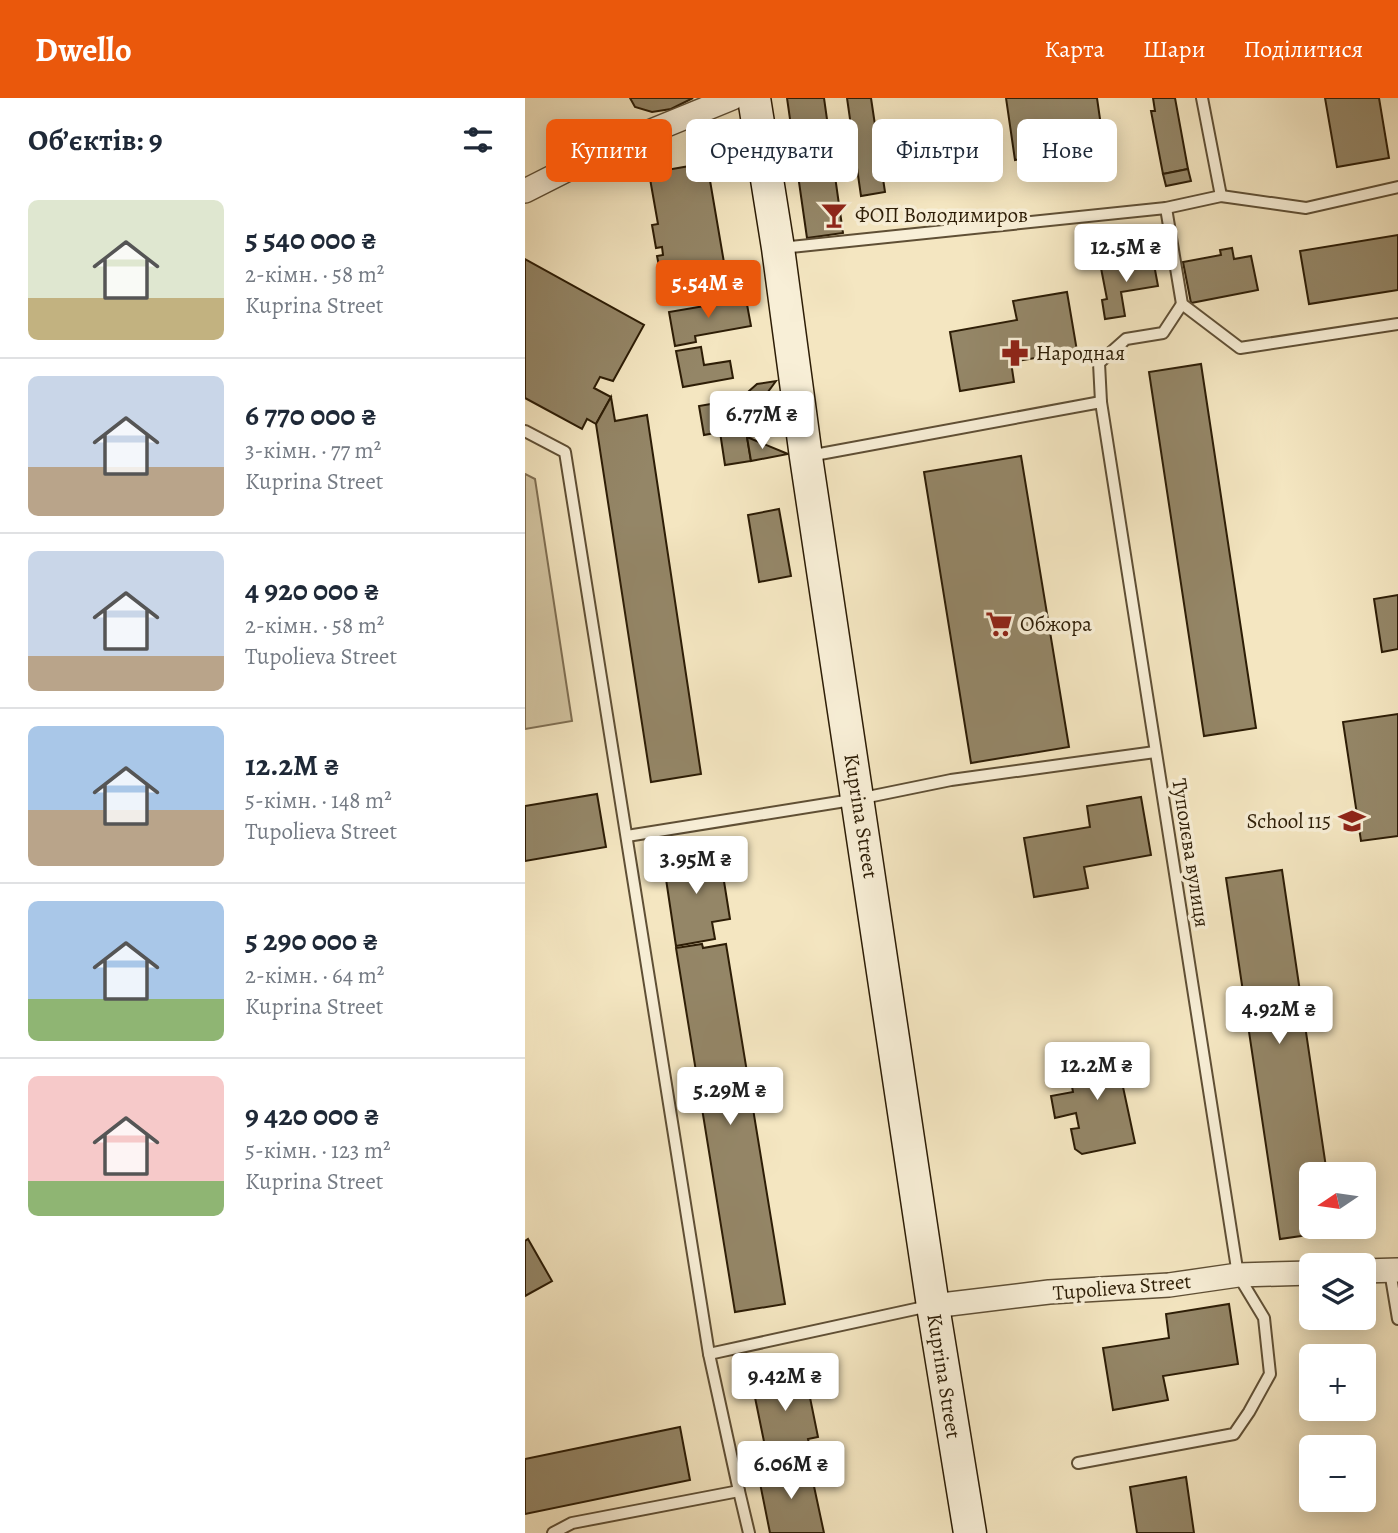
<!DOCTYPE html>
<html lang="uk">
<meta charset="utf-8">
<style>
:root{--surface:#fff;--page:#f2f2f3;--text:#1f2937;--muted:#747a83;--line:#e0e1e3;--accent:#ea580c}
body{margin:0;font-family:Alegreya,serif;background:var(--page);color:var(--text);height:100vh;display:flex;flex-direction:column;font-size:26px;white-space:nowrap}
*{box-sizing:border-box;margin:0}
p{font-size:23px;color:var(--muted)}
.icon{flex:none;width:38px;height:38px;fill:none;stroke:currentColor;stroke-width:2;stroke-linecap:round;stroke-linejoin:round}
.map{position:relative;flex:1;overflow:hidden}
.details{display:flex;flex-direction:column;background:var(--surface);width:525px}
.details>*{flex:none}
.top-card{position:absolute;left:21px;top:21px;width:665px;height:63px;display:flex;gap:14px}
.needle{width:46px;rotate:257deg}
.tools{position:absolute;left:774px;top:1064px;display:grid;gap:14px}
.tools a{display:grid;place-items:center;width:77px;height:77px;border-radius:10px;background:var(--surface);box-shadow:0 4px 18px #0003;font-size:35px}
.price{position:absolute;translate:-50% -60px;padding:0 16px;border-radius:7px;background:#fff;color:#222;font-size:23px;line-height:46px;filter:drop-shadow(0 2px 4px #0008)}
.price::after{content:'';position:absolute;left:50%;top:42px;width:21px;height:16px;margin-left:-10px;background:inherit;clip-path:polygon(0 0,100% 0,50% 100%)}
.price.on{background:var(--accent);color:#fff}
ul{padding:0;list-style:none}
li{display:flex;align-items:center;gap:21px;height:175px;padding:0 28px}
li+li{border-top:2px solid var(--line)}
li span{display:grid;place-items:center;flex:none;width:196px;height:140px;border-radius:10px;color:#555}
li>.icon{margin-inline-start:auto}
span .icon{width:84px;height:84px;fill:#fffc;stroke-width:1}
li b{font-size:30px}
h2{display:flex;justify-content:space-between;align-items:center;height:84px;padding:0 28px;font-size:30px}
.chip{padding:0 24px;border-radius:10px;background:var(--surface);box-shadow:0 4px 18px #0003;font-size:24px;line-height:63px}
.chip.on{background:var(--accent);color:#fff}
header{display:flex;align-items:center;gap:42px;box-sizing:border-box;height:98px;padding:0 35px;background:var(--accent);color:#fff}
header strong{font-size:33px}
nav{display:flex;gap:38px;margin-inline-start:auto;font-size:24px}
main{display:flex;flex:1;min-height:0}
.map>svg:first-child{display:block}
.green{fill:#d2c4a1;stroke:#807054;stroke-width:2}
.building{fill:#948667;stroke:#2d1d06;stroke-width:2}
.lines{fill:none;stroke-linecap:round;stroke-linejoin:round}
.lane-casing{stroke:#5f4f35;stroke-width:14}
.street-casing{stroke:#5f4f35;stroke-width:26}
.secondary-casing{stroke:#2d1d06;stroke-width:35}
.lane{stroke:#f8efd7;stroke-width:10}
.street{stroke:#f8efd7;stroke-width:23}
.secondary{stroke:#f8efd7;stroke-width:32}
.labels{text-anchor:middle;stroke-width:7;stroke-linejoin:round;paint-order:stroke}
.poi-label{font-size:21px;fill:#2d1d06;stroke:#f8efd7;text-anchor:start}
.street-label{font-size:21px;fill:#2d1d06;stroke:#f8efd7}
</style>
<header>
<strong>Dwello</strong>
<nav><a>Карта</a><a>Шари</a><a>Поділитися</a></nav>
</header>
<main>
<section class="details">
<h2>Об’єктів: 9<svg class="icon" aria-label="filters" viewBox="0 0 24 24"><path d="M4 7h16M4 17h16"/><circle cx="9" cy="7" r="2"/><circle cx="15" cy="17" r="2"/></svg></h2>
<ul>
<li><span style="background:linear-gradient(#dfe7d0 70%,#c2b280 0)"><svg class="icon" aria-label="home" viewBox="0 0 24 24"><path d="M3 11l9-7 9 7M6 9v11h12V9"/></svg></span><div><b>5 540 000 ₴</b><p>2-кімн. · 58 m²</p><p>Kuprina Street</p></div></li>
<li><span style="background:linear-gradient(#c9d6e8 65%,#b9a48a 0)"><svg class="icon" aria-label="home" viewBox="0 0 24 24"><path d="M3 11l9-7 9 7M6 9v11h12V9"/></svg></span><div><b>6 770 000 ₴</b><p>3-кімн. · 77 m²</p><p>Kuprina Street</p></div></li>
<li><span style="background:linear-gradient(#c9d6e8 75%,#b9a48a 0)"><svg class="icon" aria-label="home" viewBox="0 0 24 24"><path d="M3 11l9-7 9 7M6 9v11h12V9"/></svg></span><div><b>4 920 000 ₴</b><p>2-кімн. · 58 m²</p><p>Tupolieva Street</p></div></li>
<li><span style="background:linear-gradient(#a9c7e8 60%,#b9a48a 0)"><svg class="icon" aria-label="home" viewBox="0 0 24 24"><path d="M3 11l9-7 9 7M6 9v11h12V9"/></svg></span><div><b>12.2M ₴</b><p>5-кімн. · 148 m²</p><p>Tupolieva Street</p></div></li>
<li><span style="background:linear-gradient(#a9c7e8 70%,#8fb573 0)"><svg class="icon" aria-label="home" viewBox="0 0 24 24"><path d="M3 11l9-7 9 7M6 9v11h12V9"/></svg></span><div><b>5 290 000 ₴</b><p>2-кімн. · 64 m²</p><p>Kuprina Street</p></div></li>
<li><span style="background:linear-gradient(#f6c9c9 75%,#8fb573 0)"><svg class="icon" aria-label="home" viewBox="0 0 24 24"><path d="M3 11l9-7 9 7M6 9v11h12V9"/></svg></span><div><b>9 420 000 ₴</b><p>5-кімн. · 123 m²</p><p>Kuprina Street</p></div></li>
</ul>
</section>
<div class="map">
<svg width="873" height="1435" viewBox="0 0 873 1435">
<rect width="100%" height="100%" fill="#f4e6c1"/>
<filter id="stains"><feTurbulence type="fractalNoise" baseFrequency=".00286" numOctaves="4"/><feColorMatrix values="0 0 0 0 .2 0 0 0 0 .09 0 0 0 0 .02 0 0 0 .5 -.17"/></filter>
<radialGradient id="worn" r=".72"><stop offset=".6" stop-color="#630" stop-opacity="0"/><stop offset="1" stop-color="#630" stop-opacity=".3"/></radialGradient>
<path class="green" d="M0,376l10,5 37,242 -47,8z"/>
<g class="building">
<path d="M105,0h63l-22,11 -19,3 -17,-5z"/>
<path d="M262,0h37l19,135 -36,5z"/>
<path d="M322,0h24l14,94 -24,4z"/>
<path d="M481,0h91l7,49 -89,13z"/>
<path d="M628,0h22l13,71 -25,5 -12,-63h4z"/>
<path d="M800,0h54l10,60 -52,9z"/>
<path d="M182,65l21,123 -58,10 -3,-21 -6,1 -4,-20 6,-1 -1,-8 -6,1 -4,-23 6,-1 -9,-51z"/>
<path d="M663,71l3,12 -25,5 -3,-12z"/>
<path d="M873,137v55l-89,14 -9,-53z"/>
<path d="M707,150l2,11 17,-3 7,34 -67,13 -8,-41 38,-7 -1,-5z"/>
<path d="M0,161l119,66 -31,56 -13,-4 -6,11 17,9 -15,27 -9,-5 -5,10 -57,-31z"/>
<path d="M628,161l5,27 -37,6 4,24 -20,3 -3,-19 5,-1 -6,-31z"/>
<path d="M542,194l10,59 -66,11 3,20 -54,9 -10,-59 67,-12 -4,-19z"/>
<path d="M221,201l5,27 -56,10 1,6 -21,4 -6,-34z"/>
<path d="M176,249l3,18 26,-4 3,17 -50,9 -7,-36z"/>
<path d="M676,266l55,364 -52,8 -55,-364z"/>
<path d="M251,283l-31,42 -5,-24 17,-15z"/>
<path d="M86,299l4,24 32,-6 54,359 -50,8 -55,-358z"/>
<path d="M215,301l5,24 8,-1 3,14 -9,1 4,24 -26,4 -5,-33 -16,3 -5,-29z"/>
<path d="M222,339l41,17 -37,7z"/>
<path d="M496,358l48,291 -98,16 -47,-291z"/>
<path d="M254,411l12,67 -32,6 -11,-67z"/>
<path d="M873,497v54l-16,3 -8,-53z"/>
<path d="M873,616v122l-37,5 -18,-119z"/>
<path d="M72,696l9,53 -81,14v-55z"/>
<path d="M616,699l10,58 -67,12 4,21 -54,9 -10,-59 66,-11 -3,-21z"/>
<path d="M194,752l11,69 -18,3 3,17 -39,7 -13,-87z"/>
<path d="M757,772l45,304h-16v53h24l1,4 -56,8 -54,-361z"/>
<path d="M177,846l1,4 23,-4 59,360 -50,8 -59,-364z"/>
<path d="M589,947l21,98 -53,11 -7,-5 -4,-20 8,-1 -3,-15 -21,5 -4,-22 22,-4 -4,-22 7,-2 -3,-14z"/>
<path d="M3,1141l24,42 -27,15v-55z"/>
<path d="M704,1206l9,60 -75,12 5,24 -55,10 -10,-62 66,-10 -3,-24z"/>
<path d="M279,1270l14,69 -10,2 3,13 -43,9 -17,-83z"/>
<path d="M155,1329l10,53 -165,34v-55z"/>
<path d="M284,1365l15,70h-54l-12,-60z"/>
<path d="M661,1379l8,56h-57l-7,-46z"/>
</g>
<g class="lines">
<defs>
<g id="lane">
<path d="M677,0l19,98"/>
<path d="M641,110l16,96 58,44 158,-24"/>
<path d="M256,150l385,-40 55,-12 85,12 92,-21"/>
<path d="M576,304l-2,-39 27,-24 37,-6 19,-29"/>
<path d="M0,333l40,21 144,902"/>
<path d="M284,358l292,-54 137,873 26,43 6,56 -21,38 -15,22 -156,29"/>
<path d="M102,738l231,-37 93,-19 204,-28"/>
<path d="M865,1173l8,48"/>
<path d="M214,1393l10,42"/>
<path d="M28,1435l19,-10 167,-32 -30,-137 220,-48"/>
</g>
<g id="street">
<path d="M0,93l85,-43 122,-50"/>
<path d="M838,1173l35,-1"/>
<path d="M408,1208l116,-14 120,-7 69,-10 73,-2"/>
</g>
<path id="secondary" d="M229,0l24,150 28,209 127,849 37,227"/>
</defs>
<use href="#lane" class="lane-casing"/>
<use href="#street" class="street-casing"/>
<use href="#secondary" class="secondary-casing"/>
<use href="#lane" class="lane"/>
<use href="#street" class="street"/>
<use href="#secondary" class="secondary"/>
</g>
<defs>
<symbol id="bar-bare" viewBox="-9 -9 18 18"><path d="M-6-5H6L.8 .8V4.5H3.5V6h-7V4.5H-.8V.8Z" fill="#8f2418" stroke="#f8efd7" stroke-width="2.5" paint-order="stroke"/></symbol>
<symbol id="pharmacy-bare" viewBox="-9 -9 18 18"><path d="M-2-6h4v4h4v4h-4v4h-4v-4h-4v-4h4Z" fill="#8f2418" stroke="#f8efd7" stroke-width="2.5" paint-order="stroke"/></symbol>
<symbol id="supermarket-bare" viewBox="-9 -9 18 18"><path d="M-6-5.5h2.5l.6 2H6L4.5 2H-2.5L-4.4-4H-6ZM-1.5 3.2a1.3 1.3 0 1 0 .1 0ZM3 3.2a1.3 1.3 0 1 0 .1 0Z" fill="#8f2418" stroke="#f8efd7" stroke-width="2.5" paint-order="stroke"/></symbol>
<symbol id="school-bare" viewBox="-9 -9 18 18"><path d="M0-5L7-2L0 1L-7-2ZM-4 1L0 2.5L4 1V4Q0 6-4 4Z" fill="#8f2418" stroke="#f8efd7" stroke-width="2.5" paint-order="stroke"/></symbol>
</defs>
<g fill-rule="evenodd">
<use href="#bar-bare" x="290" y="98" width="38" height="38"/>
<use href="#pharmacy-bare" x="471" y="236" width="38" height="38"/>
<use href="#supermarket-bare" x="455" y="507" width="38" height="38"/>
<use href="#school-bare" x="808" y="704" width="38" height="38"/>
</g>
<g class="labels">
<g class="poi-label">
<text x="330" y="124">ФОП Володимиров</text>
<text x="511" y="262">Народная</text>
<text x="495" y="533">Обжора</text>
<text x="806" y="730" text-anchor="end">School 115</text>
</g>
<g class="street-label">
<text transform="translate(336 718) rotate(81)" y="7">Kuprina Street</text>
<text transform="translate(666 755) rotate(81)" y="7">Туполєва вулиця</text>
<text transform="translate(597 1189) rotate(-5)" y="7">Tupolieva Street</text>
<text transform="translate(419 1278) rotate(81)" y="7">Kuprina Street</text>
</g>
</g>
<rect width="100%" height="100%" filter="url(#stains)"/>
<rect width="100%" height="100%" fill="url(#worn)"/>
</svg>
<div class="tools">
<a><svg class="needle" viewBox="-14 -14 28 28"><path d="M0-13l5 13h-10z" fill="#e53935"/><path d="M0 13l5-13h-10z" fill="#747a83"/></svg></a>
<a><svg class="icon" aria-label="layers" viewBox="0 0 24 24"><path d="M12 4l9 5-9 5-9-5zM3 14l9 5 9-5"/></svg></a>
<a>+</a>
<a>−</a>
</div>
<b class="price" style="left:601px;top:186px">12.5M ₴</b>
<b class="price on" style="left:183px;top:222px">5.54M ₴</b>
<b class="price" style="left:237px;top:353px">6.77M ₴</b>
<b class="price" style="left:171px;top:798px">3.95M ₴</b>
<b class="price" style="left:754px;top:948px">4.92M ₴</b>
<b class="price" style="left:572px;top:1004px">12.2M ₴</b>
<b class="price" style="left:205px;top:1029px">5.29M ₴</b>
<b class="price" style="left:260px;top:1315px">9.42M ₴</b>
<b class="price" style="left:266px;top:1403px">6.06M ₴</b>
<div class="top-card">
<a class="chip on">Купити</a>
<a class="chip">Орендувати</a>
<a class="chip">Фільтри</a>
<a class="chip">Нове</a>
</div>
</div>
</main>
